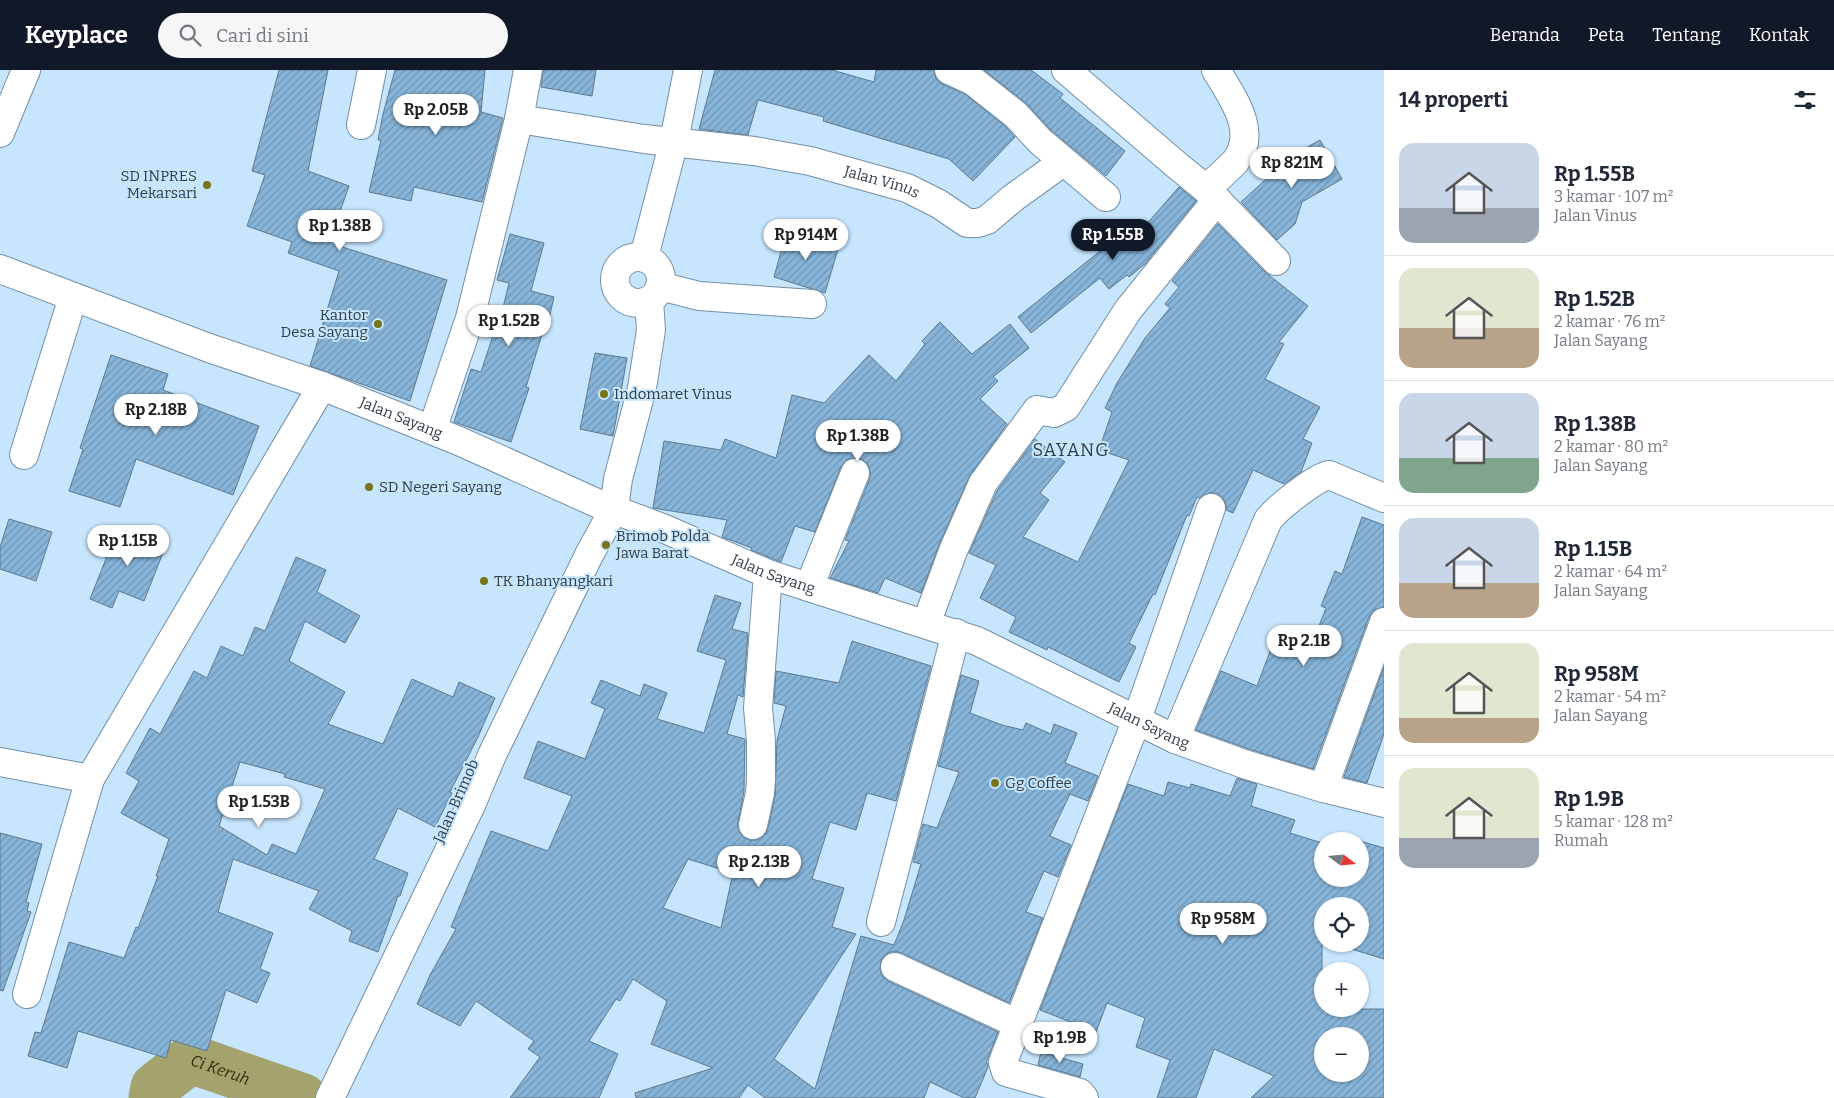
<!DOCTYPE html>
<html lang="id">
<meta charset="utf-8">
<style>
:root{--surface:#fff;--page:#f6f6f7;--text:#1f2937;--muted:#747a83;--line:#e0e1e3;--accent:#111827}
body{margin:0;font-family:Bitter,serif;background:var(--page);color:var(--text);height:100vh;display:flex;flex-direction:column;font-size:19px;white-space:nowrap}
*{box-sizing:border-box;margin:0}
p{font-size:16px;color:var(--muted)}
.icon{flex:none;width:28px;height:28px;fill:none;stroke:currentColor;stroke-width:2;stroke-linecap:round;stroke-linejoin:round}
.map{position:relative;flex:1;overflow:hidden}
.drawer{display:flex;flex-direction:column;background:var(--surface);width:450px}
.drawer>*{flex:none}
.needle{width:32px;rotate:106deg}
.controls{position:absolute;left:1314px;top:762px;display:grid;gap:10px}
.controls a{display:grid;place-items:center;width:55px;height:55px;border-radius:50%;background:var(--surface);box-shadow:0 1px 4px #0004;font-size:25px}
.price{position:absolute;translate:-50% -42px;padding:0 11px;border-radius:18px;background:#fff;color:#222;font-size:16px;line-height:32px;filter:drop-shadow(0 1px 2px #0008)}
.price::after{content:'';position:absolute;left:50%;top:30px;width:15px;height:11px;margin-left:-8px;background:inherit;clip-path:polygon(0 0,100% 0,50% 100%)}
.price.current{background:var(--accent);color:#fff}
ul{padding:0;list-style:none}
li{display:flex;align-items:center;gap:15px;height:125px;padding:0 15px}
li+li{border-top:1px solid var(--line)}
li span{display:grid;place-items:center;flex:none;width:140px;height:100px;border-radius:15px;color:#555}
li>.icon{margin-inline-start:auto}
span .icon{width:60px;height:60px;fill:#fffc;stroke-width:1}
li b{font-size:21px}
h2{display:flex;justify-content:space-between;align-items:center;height:60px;padding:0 15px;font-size:21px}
header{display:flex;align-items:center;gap:30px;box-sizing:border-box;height:70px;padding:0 25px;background:var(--accent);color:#fff}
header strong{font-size:24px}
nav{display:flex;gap:28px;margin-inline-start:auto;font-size:18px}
.search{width:350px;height:45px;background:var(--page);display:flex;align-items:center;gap:12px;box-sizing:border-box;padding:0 18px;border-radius:28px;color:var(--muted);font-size:19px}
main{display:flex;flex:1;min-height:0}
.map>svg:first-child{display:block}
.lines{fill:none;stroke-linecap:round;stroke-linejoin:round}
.river{stroke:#a4a36e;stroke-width:49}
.building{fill:url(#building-hatch);stroke:#5e798e;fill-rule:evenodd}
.minor-casing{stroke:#738fa5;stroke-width:30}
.major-casing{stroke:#738fa5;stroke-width:30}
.minor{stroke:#fff;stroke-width:28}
.major{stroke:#fff;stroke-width:28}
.poi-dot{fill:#777419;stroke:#c7e5fd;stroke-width:2}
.labels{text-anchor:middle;stroke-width:4;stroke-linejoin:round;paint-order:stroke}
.poi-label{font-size:15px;fill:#303c45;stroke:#c7e5fd;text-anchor:start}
.street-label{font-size:15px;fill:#303c45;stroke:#c7e5fd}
.water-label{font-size:16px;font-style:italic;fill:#302f03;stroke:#c7e5fd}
.quarter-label{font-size:18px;letter-spacing:1px;fill:#303c45;stroke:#c7e5fd}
</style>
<header>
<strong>Keyplace</strong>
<div class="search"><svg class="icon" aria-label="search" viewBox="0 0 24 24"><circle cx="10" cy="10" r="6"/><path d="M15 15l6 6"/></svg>Cari di sini</div>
<nav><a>Beranda</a><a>Peta</a><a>Tentang</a><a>Kontak</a></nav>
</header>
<main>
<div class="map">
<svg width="1384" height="1028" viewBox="0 0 1384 1028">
<defs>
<pattern id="building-hatch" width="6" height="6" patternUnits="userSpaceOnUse" patternTransform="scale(1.25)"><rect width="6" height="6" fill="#87b5d9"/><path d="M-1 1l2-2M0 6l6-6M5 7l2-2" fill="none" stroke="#6f94b2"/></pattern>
</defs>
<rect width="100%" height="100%" fill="#c7e5fd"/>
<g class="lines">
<path class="river" id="s1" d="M153,1028l2,-11 36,-28 112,39"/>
</g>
<g class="building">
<path d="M279,0h49l-20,101 41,15 -18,51 7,2 -2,6 111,35 -37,121 -100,-35 29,-95 -51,-18 4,-11 -45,-16 18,-51 -13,-4z"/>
<path d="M395,0h90l-4,42 22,6 -21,84 -68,-15 -3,14 -42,-9 12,-52h-3l5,-26z"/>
<path d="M543,0h53l-4,26 -51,-9z"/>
<path d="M715,0h117l42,12 2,-12h58l2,9 6,5 23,10 40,32 10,11 -42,44 -24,-22 -126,-38 1,-4 -66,-17 -10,35 -49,-6z"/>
<path d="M984,0h47l32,24 -3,4 65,53 -19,25 -55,-46 -25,-27z"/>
<path d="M1320,70l22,39 -40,23 -7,22 -18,16 -36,-38 44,-40 -1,-2z"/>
<path d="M1179,117l17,14 -51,63 -16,13 -2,-2 -18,14 -9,-11 -69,55 -13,-16 87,-70 1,2 28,-21 3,7z"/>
<path d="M1218,154l47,48 43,34 -29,36 5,2 -19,35 55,28 -17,32 9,4 -11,29 -17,12 -31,-14 -20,43 -7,-3v-5l-3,-7 -6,-5h-8l-10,5 -2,-1 -8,19 -2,-1 -32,80 -2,-1 -24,49 7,4 -17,35 -71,-35 -1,3 -38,-18 7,-15 -36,-19 16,-33 -27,-12 28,-62 38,-52 30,23 -25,31 9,7 -26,37 55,25 51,-102 -30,-10 13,-38 -7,-4 12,-25 28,-45 25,-30 -5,-4 14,-17 -7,-6z"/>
<path d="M787,160l52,16 -14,47 -51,-16z"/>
<path d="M510,164l34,9 -13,48 23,6 -8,35 -3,-1 -17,56 3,1 -18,54 -57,-20 17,-53 10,3 16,-49 2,1 10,-41 -12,-3z"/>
<path d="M940,252l32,32 38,-30 19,24 -36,29 5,4 -18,18 27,25 -38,53 -30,68 -18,48 -36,-15 -7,15 -48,-15 19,-37 -4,-1 25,-62v-7l-2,-7 -8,-6h-7l-7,2 -5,7 -26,65 -20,-6 -14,36 -30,-12 1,-2 -30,-11 5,-17 -74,-12 11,-67 57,9 4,-11 51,19 16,-63 32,8 45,-48 27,26 29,-37 -3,-3z"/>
<path d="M595,283l32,5 -14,78 -33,-7z"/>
<path d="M111,285l57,19 -5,16 96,36 -26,69 -97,-36 -16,48 -51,-16 14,-42 -3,-1z"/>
<path d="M1362,447l22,8v82l-10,3 -5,7 -56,152 -64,-20 -53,-19 25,-59 36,15 20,-53 34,13 15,-38 -5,-2 14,-35 7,3z"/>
<path d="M9,449l43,13 -16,49 -36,-12v-22z"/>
<path d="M119,456l47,19 -22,56 -25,-10 -7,17 -22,-9z"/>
<path d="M296,487l30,13 -9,22 43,24 -15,27 -40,-22 -16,40 56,31 -17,32 55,20 29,-65 41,18 6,-15 36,16 -17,39 -28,55 2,1 -17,34 -37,-19 -24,51 34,14 -8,23h-2l-20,56 -29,-11 3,-10 -43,-22 10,-18 -86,-32 -15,53 55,21 -13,36 10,4 -13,30 -31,-13 -19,61 -36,-11 -5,18 -88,-27 -11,37 -39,-12 7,-24 6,1 28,-91 55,16 12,-31 2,1 20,-52h-2l13,-37 -48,-26 18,-32 -13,-8 24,-45 10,6 34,-63 13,7 14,-32 22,10 12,-29 10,4zM240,692l45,12 -1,3 41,12 -29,65 -24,-10 -5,11 -48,-29z"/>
<path d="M715,525l26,8 -9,26 16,4 -5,64 -5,-2 -11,39 18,5 -1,52 -6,31v8l5,7 6,3h8l8,-5 3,-7 7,-32 2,-56 9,-34 -12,-3 2,-32 63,12 13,-42 79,25 -35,135 -29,-8 -11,37 -26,-8 -18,57 32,9 -12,39 24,7 -82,125 41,30 46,-153 33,9 10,-25 17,-56 -8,-2 10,-38 14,4 22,-56 -21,-6 23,-91 18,6 -9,32 32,12 21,5 3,-7 25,11 3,-10 23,9 -12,30 33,13 -10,25 -18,-7 -20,42 21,9 -13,32 -14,-6 -18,41 17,6 -34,85 -107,-50 -8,-2 -8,3 -5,7 -1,8 2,7 6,5 110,51 -12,31 2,1v3l-13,31h-11l-34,-16 -6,16h-159l-17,-13 -9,13h-103l-1,-5 78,-25 -62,-24 16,-43 -34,-22 -13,22 -4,-2 -27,42 29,13 -19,44h-89l30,-41 -12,-8 6,-8 -58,-40 -16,25 -43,-22 13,-29 26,-46 -5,-2 40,-96 57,20 24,-55 -48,-18 14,-37 47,18 20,-50 -14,-6 10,-23 39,16 4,-12 23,9 -10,26 47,14 22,-73 -29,-9zM688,789l45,14 -12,55 -58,-20z"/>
<path d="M1384,597v67l-17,49 -23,-6z"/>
<path d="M1237,708l20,6 -6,22 44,14 -5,13 32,10v36h38v-38l24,7v111l-49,-15h25v-38h-38v103h62v89h-133l23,-22 -60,-27 -18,49h-39l13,-38 -34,-13 9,-29 -38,-15 -11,29 -56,-22 88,-226 36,12 4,-14 22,6 1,-4 39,12zM1322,966h38v38h-38z"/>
<path d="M0,763l42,11 -16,58 3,1 -2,8 4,1 -28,79 -3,-1z"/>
<path d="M1041,982l42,12 -3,13 -42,-12z"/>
</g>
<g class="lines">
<defs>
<g id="minor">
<path d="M949,0l24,11 43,34 24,26 66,56"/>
<path d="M1066,0l107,92 33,27 70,72"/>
<path id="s2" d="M519,49l125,20 110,12 56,10 97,27 32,16 28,19h11l9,-3 26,-22 50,-36"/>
<path d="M361,55l11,-55"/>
<path d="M0,63l26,-63"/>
<path d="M1206,119c10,-9 20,-18 29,-27 24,-30 -3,-65 -19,-92"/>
<path d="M644,187l30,-116 14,-71"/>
<circle cx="638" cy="210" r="23"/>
<path d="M660,216l39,10 113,8"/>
<path d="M432,360l38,-112 49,-199 9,-49"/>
<path d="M24,385l49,-158"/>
<path d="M809,517l46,-114"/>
<path d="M926,554l27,-73 30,-68 54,-73 17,3 12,-6 62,-97 89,-110"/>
<path d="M1175,669l93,-219c9,-12 47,-42 61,-45l55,23"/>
<path d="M0,692l90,17 232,-393"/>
<path d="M1323,718l61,-166"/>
<path d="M753,755l7,-32 1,-13v-39l-3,-33 10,-134"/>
<path d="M881,852l75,-289"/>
<path d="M895,897l121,56"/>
<path d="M27,924l63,-215"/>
<path d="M330,1028l141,-293 21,-50 97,-200 25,-46 4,-30 24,-91 9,-58 -2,-29"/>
<path d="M1084,1028l-4,-5 -74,-21 -3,-10 134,-343 74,-211"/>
</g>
<g id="major">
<path id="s3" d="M0,199l209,79 113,38 137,55 140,63 66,25 103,45 209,67 198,98 69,25 79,24 61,15"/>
</g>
</defs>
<use href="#minor" class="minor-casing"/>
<use href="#major" class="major-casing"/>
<use href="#minor" class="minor"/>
<use href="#major" class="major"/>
</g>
<g class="poi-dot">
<circle cx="207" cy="115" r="5"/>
<circle cx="378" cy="254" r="5"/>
<circle cx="604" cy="324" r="5"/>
<circle cx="369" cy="417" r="5"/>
<circle cx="606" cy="475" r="5"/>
<circle cx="484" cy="511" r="5"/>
<circle cx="995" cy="713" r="5"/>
</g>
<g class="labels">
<g class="poi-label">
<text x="197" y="111" text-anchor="end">SD INPRES<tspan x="197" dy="17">Mekarsari</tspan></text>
<text x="368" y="250" text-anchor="end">Kantor<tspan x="368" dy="17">Desa Sayang</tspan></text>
<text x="614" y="329">Indomaret Vinus</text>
<text x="379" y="422">SD Negeri Sayang</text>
<text x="616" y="471">Brimob Polda<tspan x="616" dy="17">Jawa Barat</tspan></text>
<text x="494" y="516">TK Bhanyangkari</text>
<text x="1005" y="718">Gg Coffee</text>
</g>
<g class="street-label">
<text dy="5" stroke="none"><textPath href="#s2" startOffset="369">Jalan Vinus</textPath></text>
<text dy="5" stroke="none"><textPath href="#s3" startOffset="428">Jalan Sayang</textPath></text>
<text dy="5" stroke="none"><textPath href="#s3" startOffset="832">Jalan Sayang</textPath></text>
<text dy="5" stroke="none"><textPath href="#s3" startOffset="1238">Jalan Sayang</textPath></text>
<text transform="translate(456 731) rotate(-66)" y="5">Jalan Brimob</text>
</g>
<g class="water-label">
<text dy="6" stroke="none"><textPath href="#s1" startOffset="88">Ci Keruh</textPath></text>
</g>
<g class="quarter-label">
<text x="1071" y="386">SAYANG</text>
</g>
</g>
</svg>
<div class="controls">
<a><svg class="needle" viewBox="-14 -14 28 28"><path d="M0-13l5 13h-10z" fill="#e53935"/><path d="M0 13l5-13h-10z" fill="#747a83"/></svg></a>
<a><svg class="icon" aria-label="locate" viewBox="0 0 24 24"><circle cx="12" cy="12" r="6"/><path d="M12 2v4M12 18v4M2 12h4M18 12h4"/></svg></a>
<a>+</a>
<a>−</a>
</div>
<b class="price" style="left:436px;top:66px">Rp 2.05B</b>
<b class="price" style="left:1292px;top:119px">Rp 821M</b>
<b class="price" style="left:340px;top:182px">Rp 1.38B</b>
<b class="price" style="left:806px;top:191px">Rp 914M</b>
<b class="price current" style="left:1113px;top:191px">Rp 1.55B</b>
<b class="price" style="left:509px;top:277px">Rp 1.52B</b>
<b class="price" style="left:156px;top:366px">Rp 2.18B</b>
<b class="price" style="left:858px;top:392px">Rp 1.38B</b>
<b class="price" style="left:128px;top:497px">Rp 1.15B</b>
<b class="price" style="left:1304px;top:597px">Rp 2.1B</b>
<b class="price" style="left:259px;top:758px">Rp 1.53B</b>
<b class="price" style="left:759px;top:818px">Rp 2.13B</b>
<b class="price" style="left:1223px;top:875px">Rp 958M</b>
<b class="price" style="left:1060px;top:994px">Rp 1.9B</b>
</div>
<section class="drawer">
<h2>14 properti<svg class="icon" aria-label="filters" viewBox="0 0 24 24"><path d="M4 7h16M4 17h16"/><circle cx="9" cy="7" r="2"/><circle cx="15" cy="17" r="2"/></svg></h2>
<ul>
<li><span style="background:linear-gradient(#c9d6e8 65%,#9aa5b1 0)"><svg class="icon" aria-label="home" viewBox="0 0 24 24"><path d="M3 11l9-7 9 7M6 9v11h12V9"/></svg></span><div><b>Rp 1.55B</b><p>3 kamar · 107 m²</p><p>Jalan Vinus</p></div></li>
<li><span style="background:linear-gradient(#dfe7d0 60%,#b9a48a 0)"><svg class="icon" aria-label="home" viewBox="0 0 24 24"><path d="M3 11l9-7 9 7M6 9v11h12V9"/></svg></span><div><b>Rp 1.52B</b><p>2 kamar · 76 m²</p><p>Jalan Sayang</p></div></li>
<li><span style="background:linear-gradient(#c9d6e8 65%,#7fa58c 0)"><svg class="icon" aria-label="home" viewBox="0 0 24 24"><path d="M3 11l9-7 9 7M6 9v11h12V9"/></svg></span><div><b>Rp 1.38B</b><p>2 kamar · 80 m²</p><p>Jalan Sayang</p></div></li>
<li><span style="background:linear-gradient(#c9d6e8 65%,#b9a48a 0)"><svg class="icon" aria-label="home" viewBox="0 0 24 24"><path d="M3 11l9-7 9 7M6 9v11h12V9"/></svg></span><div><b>Rp 1.15B</b><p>2 kamar · 64 m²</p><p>Jalan Sayang</p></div></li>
<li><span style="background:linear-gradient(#dfe7d0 75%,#b9a48a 0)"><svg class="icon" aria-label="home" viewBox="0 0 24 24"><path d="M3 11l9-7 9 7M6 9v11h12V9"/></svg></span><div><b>Rp 958M</b><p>2 kamar · 54 m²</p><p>Jalan Sayang</p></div></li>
<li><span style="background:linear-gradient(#dfe7d0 70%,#9aa5b1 0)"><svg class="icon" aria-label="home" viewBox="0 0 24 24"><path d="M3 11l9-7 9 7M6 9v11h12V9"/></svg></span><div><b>Rp 1.9B</b><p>5 kamar · 128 m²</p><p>Rumah</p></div></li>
</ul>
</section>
</main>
